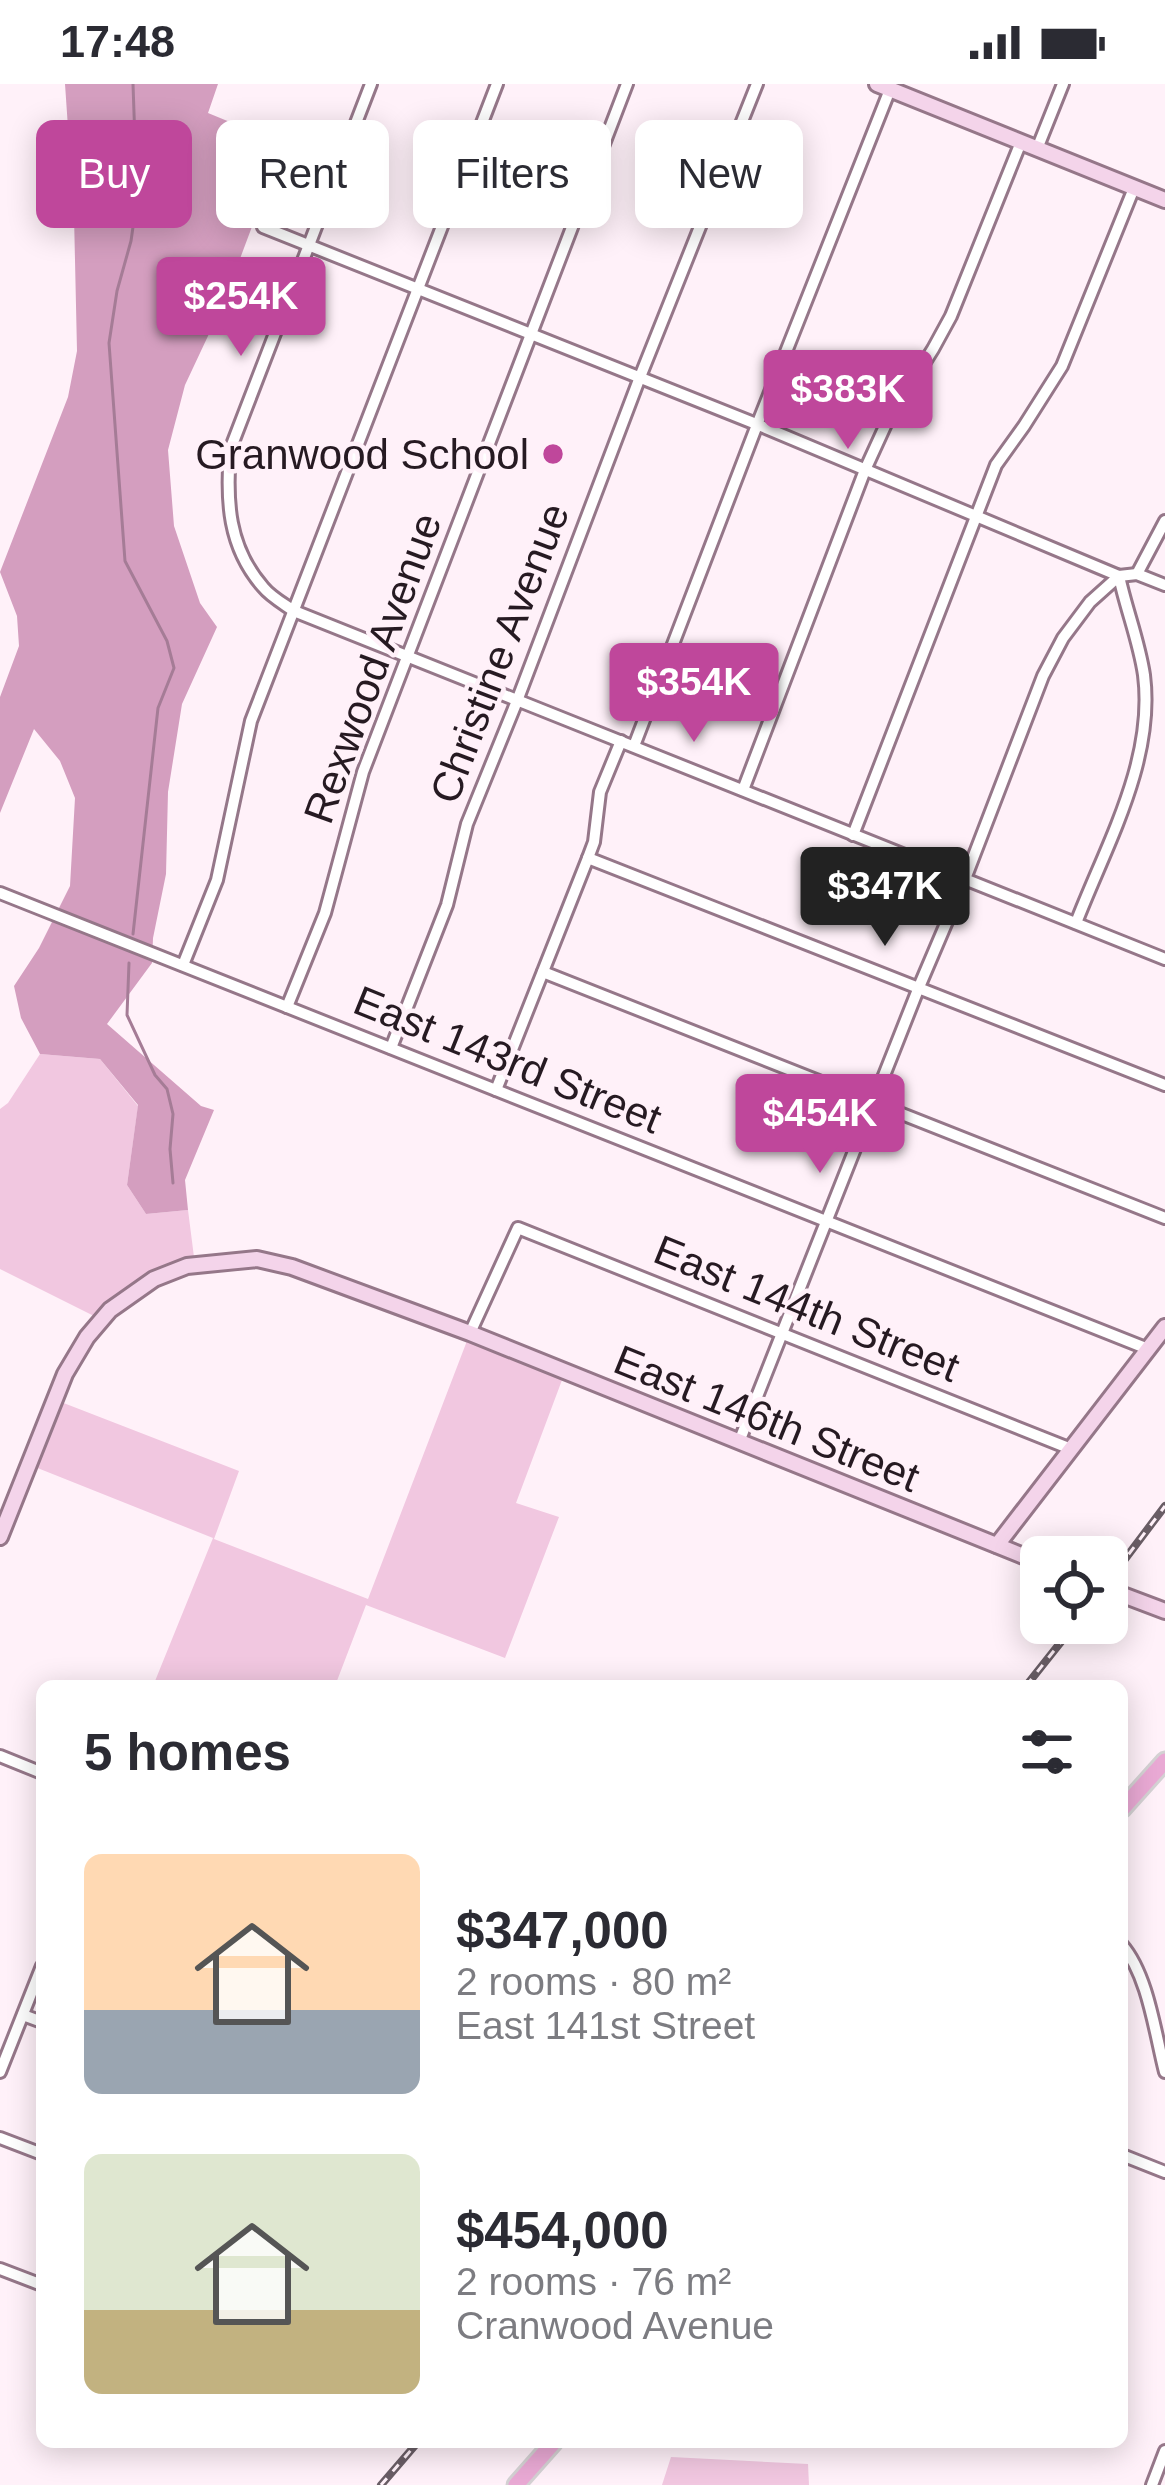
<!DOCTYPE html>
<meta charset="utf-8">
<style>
:root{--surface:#fff;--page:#f7f7f7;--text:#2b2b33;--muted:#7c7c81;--accent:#bf479b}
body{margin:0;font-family:Helvetica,sans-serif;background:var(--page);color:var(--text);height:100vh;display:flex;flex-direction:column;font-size:45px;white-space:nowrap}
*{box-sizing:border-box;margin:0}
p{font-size:39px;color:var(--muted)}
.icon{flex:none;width:66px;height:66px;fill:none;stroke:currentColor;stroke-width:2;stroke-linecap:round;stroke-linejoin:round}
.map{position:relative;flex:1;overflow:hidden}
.details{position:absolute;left:36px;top:1596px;width:1092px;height:768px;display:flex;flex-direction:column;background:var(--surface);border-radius:18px;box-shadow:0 6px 30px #0003}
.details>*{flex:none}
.guide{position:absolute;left:36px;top:36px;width:1095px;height:108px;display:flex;gap:24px}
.buttons{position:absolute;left:1020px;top:1452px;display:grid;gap:24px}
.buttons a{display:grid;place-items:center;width:108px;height:108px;border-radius:18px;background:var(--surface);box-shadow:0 6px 30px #0003;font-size:60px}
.price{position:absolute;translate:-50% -102px;padding:0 27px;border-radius:12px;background:var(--accent);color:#fff;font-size:39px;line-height:78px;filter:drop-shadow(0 3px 6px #0008)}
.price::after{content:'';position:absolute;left:50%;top:72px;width:36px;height:27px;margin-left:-18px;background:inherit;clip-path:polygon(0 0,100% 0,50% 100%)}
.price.active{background:#222;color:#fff}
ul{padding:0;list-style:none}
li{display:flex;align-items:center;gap:36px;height:300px;padding:0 48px}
li span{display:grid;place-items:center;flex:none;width:336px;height:240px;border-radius:18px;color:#555}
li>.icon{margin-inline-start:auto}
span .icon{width:144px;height:144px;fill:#fffc;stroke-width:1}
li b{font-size:51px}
h2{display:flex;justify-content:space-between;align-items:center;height:144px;padding:0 48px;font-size:51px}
.chip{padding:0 42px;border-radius:18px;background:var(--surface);box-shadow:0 6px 30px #0003;font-size:42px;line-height:108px}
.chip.active{background:var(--accent);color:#fff}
.status{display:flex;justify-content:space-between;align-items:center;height:84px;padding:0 60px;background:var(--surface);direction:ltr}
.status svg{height:33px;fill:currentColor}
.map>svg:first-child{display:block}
.green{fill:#f1c7e0}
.forest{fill:#d49ebf}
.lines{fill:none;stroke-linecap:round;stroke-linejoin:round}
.stream{stroke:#a57c96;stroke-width:3}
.street-casing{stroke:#957789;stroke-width:16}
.secondary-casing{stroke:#957789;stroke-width:20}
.primary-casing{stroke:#d4d1d3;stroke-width:21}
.street{stroke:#fff;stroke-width:10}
.secondary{stroke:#f4d4ea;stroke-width:14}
.primary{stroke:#e9a9d4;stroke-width:15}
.rail-casing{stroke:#695d65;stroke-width:8}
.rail{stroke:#fff1f9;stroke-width:3;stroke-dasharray:9;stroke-linecap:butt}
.poi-dot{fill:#bf479b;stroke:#fff1f9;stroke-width:4.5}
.labels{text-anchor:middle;stroke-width:9;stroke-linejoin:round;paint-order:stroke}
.poi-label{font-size:42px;fill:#261a22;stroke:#fff1f9;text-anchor:end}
.street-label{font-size:42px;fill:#261a22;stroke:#fff1f9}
</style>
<div class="status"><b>17:48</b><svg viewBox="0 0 49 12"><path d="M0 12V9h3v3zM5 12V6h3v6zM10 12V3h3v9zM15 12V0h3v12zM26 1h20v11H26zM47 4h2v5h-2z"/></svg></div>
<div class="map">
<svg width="1165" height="2401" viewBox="0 0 1165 2401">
<rect width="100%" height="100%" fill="#fff1f9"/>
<g class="green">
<path d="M40,970l60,5 38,47 -11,79 19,29 42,-4 7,55 -8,1 -85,54 -102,-51v-160l8,-6z"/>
<path d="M470,1249l95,39 -49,131 43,14 -54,141 -139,-53 -31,81h-182l60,-148 -178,-71 26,-65 178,69 -25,68 154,60z"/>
<path d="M671,2373l137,7 1,21h-147z"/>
</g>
<path class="forest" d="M65,0h153l-10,29 75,31 -60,160 -38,81 -17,65 6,76 26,77 17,24 -35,77 -14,88 -2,82 -13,64 -1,25 -45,61 94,82 13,4 -29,70 3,30 -42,4 -19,-29 11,-80 -38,-46 -60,-5 -19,-36 -7,-32 25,-38 31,-62 5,-88 -15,-37 -26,-32 -34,84v-116l19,-51 -2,-30 -17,-44 68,-175 9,-46 -3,-136z"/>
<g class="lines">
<g class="stream">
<path d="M133,850l25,-226 16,-40 -7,-27 -42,-80 -16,-218 8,-52 14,-50 6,-42 -4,-115"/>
<path d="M129,879l-2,52 28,60 12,14 6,25 -3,35 3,34"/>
</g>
<defs>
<g id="street">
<path d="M371,0l-141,366c-4,51 -2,97 33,137 8,10 21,17 31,24l871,348"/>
<path d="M1037,65l26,-65"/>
<path d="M263,143l503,201 353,148 18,-2 28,11"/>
<path d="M1137,490l28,-53"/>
<path d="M634,662l123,-321 134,-338"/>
<path d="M743,706l122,-320 21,-46 47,-75 18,-33 70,-174"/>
<path d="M853,751l143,-370 28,-39 38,-60 72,-178"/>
<path d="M588,774l577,227"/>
<path d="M0,809l1148,456"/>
<path d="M1076,839c30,-78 79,-162 68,-248 -5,-34 -18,-66 -25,-99"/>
<path d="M183,881l34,-85 34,-159 246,-637"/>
<path d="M543,888l622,246"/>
<path d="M287,923l38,-94 38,-141 264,-688"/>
<path d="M391,964l56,-143 20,-81 50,-123 123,-324 117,-293"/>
<path d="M496,1006l92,-232 6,-16 6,-50 21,-51"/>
<path d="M470,1249l48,-105 553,221"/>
<path d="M739,1358l180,-455 46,-108 78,-203 20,-38 27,-36 29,-26"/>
<path d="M0,1672l42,17"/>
<path d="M1122,1861c26,30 33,88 43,127"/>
<path d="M23,1931l19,7"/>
<path d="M0,1988l42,-106"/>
<path d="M0,2054l42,16"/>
<path d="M1122,2071l43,17"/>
<path d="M0,2185l42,16"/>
<path d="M1152,2401l13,-34"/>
</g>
<g id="secondary">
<path d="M877,0l288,116"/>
<path d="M0,1453l65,-163 22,-37 23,-27 44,-31 33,-13 70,-7 35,8 178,66 571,230"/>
<path d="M997,1461l168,-218"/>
<path d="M1107,1505l58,22"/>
</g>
<g id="primary">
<path d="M1122,1725l43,-48"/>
<path d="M516,2401l38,-43"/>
</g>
</defs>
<use href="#street" class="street-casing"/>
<use href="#secondary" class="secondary-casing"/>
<use href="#primary" class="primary-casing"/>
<use href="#street" class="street"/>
<use href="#secondary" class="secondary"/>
<use href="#primary" class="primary"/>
<defs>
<g id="rail">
<path d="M1107,1499l58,-77"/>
<path d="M1026,1602l50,-63"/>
<path d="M381,2401l37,-43"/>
</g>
</defs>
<use href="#rail" class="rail-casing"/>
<use href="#rail" class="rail"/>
</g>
<circle class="poi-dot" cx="553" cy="370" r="12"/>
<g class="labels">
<g class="poi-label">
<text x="529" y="385">Granwood School</text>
</g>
<g class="street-label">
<text transform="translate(499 569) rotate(-69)" y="15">Christine Avenue</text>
<text transform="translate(372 584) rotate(-70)" y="15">Rexwood Avenue</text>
<text transform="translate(508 975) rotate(22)" y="15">East 143rd Street</text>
<text transform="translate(807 1224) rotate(22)" y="15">East 144th Street</text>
<text transform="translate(767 1334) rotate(22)" y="15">East 146th Street</text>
</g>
</g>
</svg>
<div class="buttons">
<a><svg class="icon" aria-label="locate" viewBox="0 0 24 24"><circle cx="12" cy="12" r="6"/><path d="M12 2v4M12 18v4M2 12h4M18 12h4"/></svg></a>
</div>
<b class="price" style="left:241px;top:275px">$254K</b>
<b class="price" style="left:848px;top:368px">$383K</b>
<b class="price" style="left:694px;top:661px">$354K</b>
<b class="price active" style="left:885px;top:865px">$347K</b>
<b class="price" style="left:820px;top:1092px">$454K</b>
<div class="guide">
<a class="chip active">Buy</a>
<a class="chip">Rent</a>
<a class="chip">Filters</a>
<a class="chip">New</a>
</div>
<section class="details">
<h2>5 homes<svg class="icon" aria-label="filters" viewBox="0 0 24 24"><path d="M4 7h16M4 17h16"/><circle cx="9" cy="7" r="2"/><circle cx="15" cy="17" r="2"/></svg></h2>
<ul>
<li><span style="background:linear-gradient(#ffd9b3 65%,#9aa5b1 0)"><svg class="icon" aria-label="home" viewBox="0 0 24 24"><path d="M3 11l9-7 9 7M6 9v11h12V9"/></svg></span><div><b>$347,000</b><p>2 rooms · 80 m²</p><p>East 141st Street</p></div></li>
<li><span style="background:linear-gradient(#dfe7d0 65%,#c2b280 0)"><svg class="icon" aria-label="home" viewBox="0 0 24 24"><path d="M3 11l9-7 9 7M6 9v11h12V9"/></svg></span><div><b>$454,000</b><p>2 rooms · 76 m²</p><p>Cranwood Avenue</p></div></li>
</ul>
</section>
</div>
